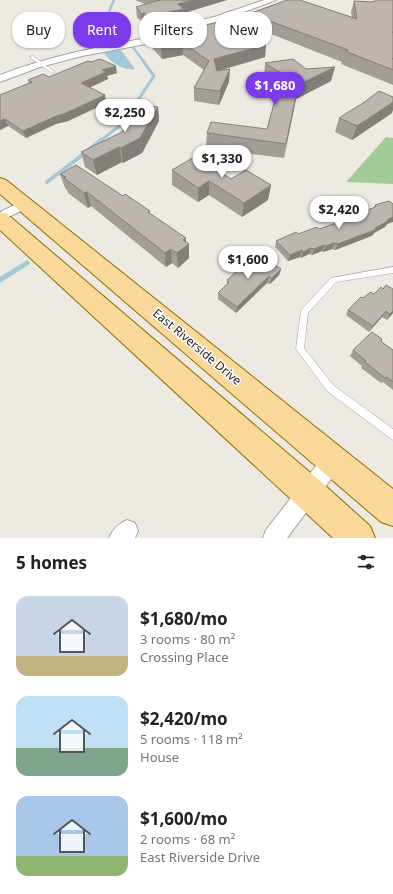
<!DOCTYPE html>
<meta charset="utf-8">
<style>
:root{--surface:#fff;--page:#f6f6f6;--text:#222;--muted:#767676;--accent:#7c3aed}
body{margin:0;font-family:"Noto Sans",sans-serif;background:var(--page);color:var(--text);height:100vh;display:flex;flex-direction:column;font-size:15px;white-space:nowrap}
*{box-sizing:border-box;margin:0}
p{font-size:13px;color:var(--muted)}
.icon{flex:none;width:22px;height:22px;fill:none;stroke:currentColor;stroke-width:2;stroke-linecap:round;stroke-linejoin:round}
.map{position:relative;height:538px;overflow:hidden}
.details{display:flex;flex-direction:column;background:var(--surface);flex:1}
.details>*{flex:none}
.guide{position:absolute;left:12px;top:12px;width:369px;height:36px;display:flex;gap:8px}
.price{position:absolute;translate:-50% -34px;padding:0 9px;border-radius:14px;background:#fff;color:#222;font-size:13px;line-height:26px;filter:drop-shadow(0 1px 2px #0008)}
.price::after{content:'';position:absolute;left:50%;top:24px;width:12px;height:9px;margin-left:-6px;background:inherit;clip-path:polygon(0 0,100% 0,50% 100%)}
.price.current{background:var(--accent);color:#fff}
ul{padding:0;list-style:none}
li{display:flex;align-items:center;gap:12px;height:100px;padding:0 16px}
li span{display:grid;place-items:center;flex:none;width:112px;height:80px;border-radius:12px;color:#555}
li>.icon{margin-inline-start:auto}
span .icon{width:48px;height:48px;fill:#fffc;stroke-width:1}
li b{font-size:17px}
h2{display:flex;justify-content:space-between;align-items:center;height:48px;padding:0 16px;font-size:17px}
.chip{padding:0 14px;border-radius:16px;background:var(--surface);box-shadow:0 1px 3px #0004;font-size:14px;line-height:36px}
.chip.current{background:var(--accent);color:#fff}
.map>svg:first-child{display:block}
.forest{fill:#a2cc97}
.water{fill:#a2c9da}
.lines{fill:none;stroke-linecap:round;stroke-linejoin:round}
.stream-far3{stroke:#a2c9da;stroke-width:2.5}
.stream-far2{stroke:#a2c9da;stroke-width:3}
.stream-far1{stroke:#a2c9da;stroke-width:4}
.stream{stroke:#a2c9da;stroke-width:5}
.service-casing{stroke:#a3a3a3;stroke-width:1}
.minor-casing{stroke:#a3a3a3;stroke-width:2}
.tertiary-casing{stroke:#a3a3a3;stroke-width:2}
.primary-casing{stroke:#906d03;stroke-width:2}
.service{fill:#fff;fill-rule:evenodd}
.minor{fill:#fff;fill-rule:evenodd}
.tertiary{fill:#fff;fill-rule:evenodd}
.primary{fill:#fad89a;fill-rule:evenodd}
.wall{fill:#a39d96}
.shaded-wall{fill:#847f7a}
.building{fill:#bdb6ae;stroke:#847f7a}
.labels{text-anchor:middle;stroke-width:3;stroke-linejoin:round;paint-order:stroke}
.street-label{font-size:12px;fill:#1c1c1c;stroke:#fff}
</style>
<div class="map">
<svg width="393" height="538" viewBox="0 0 393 538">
<rect width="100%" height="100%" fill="#edeae1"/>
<path class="forest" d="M386,137l7,1v46l-47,-2z"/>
<path class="water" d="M121,50l14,19c-11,2 -25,-7 -31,-16z"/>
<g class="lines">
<path class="stream-far3" d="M114,0l-6,14 36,48"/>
<path class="stream-far2" d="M100,141l22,-17 32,-48 -11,-15"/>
<g class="stream-far1">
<path d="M91,148l10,-8"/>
<path d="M47,182l38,-29"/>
</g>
<path class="stream" d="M0,280l27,-17"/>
<defs>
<g id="service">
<path d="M31,56h2l22,16 -3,1 -21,-15z"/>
<path d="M393,267v6l-57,9 -28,31 -4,35 29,37 60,44v11l-66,-49 -31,-42 5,-39 30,-32z"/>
</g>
<g id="minor">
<path d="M25,200l4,1 2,3 -2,3 -29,14v-9z"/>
<path d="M333,450l7,3 3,7 -3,7 -53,71h-24l3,-8 60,-77z"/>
<path d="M127,520l8,3 3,8 -3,7h-26c4,-9 9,-14 18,-18z"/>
</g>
<g id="tertiary">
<path d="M264,0h12l-56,21 -58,14 -5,-3 2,-2 55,-13z"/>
<path d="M175,33l5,3 -2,2 -96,18 -42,11 -40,15v-7c57,-22 115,-31 175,-42z"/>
</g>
<g id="primary">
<path d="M0,178l6,2 387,309v37l-12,-4 -381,-328z"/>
<path d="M0,212l7,2 313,267 50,45 5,12h-42l-333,-308z"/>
</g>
</defs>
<use href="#service" class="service-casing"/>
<use href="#minor" class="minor-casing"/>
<use href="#tertiary" class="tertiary-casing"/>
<use href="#primary" class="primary-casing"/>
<use href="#service" class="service"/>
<use href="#minor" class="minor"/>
<use href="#tertiary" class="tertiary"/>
<use href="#primary" class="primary"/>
</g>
<g class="wall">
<path d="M135,0h92l-43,13v7l-35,7 -4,-3 -3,1 -2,-5 -3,-2 -1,-11 9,-3z"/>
<path d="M287,0l65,17 -1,-5 3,-11 18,1 21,-2v85l-52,-21 1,-2 -76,-30 -16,4 16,9 -1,12 -48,14 12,11 -10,23 -25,-4v-13l10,-18 -21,-15 -21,4 -10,-11 -1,-12 76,-13v-1z"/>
<path d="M265,63l41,6 25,12 -35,18 -12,59 -78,-10 1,-15 60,-4 12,-43 -15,-9z"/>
<path d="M117,73l-10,3 1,3 -19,9 17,15 -14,7 -24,11 -12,3 -30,14 -18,-12 -8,4v-35l29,-12 -1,-3 21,-3z"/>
<path d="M158,107l1,14 -17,32 -19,10 -1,-1 -25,13 -12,-8 -4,-15 41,-20z"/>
<path d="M392,113l-40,27 -17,-8 4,-14z"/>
<path d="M172,170l99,15 -3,15 -26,17 -33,-22 -11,7 -26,-17z"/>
<path d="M60,174l63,22 27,15v3l36,28 3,16 -11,10 -6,-5 -6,4 -75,-61 -3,2 -20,-15 -1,-3 -2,-2z"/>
<path d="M375,205l12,19 -2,3 -11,6 -1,2 -4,2 -34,13 -3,-1 -9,3 -1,-1 -10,4 -3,-1 -8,4 -1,-1 -12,4 -13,-14 1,-6 22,-7 21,-5 41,-14 14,-8z"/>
<path d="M252,262l29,7 -2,6 -9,9 -3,-1 -31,30 -18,-14v-6l9,-9v-4z"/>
<path d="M383,289h10v24l-6,7 -5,-3 -13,15 -23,-17 2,-5 15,-12 11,-4z"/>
<path d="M381,341l2,2 10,7v40l-10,-8 -2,1 -20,-15 1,-2 -12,-10 3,-6z"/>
</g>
<g class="shaded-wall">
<path d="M193,0h34l-43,13v7l-35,7 -1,-11 30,-12z"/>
<path d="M144,13l1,11 -3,1 -1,-11z"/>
<path d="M267,20l-1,12 -32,8 1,-12z"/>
<path d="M183,43v12l-21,4 -1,-12z"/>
<path d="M266,45l-1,12 -51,15v-13z"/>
<path d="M116,66l1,7 -10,3 1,3 -26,12 -1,-8 21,-13z"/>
<path d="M335,67l-4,14 -35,18 -12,59 14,-73z"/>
<path d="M230,69l-1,13 -10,23 1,-14z"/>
<path d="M105,95l1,8 -38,18 -12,3 -30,14 -3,-7 31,-14z"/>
<path d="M393,102v8l-1,3 -40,27 5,-14z"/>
<path d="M158,107l1,14 -17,32 -19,10 -2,-15z"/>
<path d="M5,119l3,7 -8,4v-9z"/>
<path d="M119,147l3,15 -25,13 -4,-15z"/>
<path d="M209,181v14l-11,7v-14z"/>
<path d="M271,185l-3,15 -26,17 2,-14z"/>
<path d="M87,192l4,14 -3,2 -4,-15z"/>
<path d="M393,217v5l-6,2 -2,3 -11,6 -1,2 -4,2 -34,13 3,-6 37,-16 15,-10z"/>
<path d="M186,238v8l3,-2v14l-11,10 -1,-15 6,-13z"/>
<path d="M334,243l-2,6 -9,3 3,-6z"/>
<path d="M324,245l-2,6 -10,4 2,-6z"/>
<path d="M311,248l-2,6 -8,4 2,-6z"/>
<path d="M171,249l1,14 -6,4 -1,-14z"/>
<path d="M302,250l-2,7 -12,4 2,-6z"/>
<path d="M281,269l-2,6 -9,9 2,-6z"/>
<path d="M269,276l-2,7 -31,30 1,-6z"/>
<path d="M386,311l-4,6 -13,15 4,-6z"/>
<path d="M393,311v2l-6,7 3,-6z"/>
</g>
<g class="building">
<path d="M159,0h34l-15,4 6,5 -36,7 -4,-3 -3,1 -2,-4 -3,-3 24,-7z"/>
<path d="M287,0h13l57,19 -3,-18 18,1 5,-2h16v32h-1l1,1v25l-1,1h1v11l-48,-19 3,-1 -81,-30 -32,8 31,17 -52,14 3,12 13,-2 -10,22 -26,-3 15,-27 -26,-18 -22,4 -10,-11 31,-5 41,-10 4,2v-1z"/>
<path d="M100,59l16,7 -14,4 4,2 -25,11 24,12 -39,18 -12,4 -31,14 -18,-12 -5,2v-26l32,-13 -4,-2 15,-6 6,3 39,-16 3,1z"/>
<path d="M293,59l13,10 29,-2 -37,18 -12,59 -79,-11 4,-11 56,7 15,-55 -17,-11z"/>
<path d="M379,91l14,6v5l-36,24 -18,-8 27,-17z"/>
<path d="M139,105l19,2 -18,31 -19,10 -2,-1 -26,13 -12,-8 41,-20z"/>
<path d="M196,156l35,23 15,-9 25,15 -27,18 -35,-22 -11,7 -26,-18z"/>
<path d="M76,165l47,31 2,-2 25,17 -2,1 38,26 -3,2 6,4 -12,9 -6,-4 -6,4 -78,-61 -3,1 -20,-15 2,-1 -6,-3z"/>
<path d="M389,201l4,3v13l-6,3 1,1 -13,7 1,1 -4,2 -34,13 -4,-1 -8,3 -2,-1 -10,4 -3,-1 -8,4 -1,-2 -12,5 -14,-14 20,-9 2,2 19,-7 2,2 41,-14 7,-5 6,-2 3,-2 -1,-1z"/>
<path d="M259,256l22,13 -9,9 -3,-2 -32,31 -19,-14 11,-11 -2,-2 15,-13 8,-6 2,1z"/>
<path d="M386,285l7,4v22l-3,3 -4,-3 -13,15 -25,-16 13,-13 2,1 8,-6 3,2 7,-7 2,2z"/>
<path d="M372,332l10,7 -1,2 2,2 10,7v32l-6,-5 -2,1 -20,-16 1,-1 -13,-11z"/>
</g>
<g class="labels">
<g class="street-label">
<text transform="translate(197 347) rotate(40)" y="4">East Riverside Drive</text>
</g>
</g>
</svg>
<b class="price current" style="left:275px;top:106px">$1,680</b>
<b class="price" style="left:125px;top:133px">$2,250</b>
<b class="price" style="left:222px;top:179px">$1,330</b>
<b class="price" style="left:339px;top:230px">$2,420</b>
<b class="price" style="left:248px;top:280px">$1,600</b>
<div class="guide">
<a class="chip">Buy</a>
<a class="chip current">Rent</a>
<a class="chip">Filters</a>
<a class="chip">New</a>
</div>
</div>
<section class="details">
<h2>5 homes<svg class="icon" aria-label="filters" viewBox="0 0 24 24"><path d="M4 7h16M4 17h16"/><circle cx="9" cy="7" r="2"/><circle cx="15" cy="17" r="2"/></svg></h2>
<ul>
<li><span style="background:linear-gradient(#c9d6e8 75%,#c2b280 0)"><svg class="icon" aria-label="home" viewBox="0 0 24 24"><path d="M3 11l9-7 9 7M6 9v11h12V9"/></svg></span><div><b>$1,680/mo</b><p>3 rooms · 80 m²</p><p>Crossing Place</p></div></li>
<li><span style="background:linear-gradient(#bfe0f5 65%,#7fa58c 0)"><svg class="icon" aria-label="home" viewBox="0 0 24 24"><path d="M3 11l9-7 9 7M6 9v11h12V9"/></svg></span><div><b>$2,420/mo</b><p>5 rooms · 118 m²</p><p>House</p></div></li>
<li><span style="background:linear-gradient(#a9c7e8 75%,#8fb573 0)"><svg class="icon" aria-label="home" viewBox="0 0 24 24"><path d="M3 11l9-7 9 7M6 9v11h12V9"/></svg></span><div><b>$1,600/mo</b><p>2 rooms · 68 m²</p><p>East Riverside Drive</p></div></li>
</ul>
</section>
